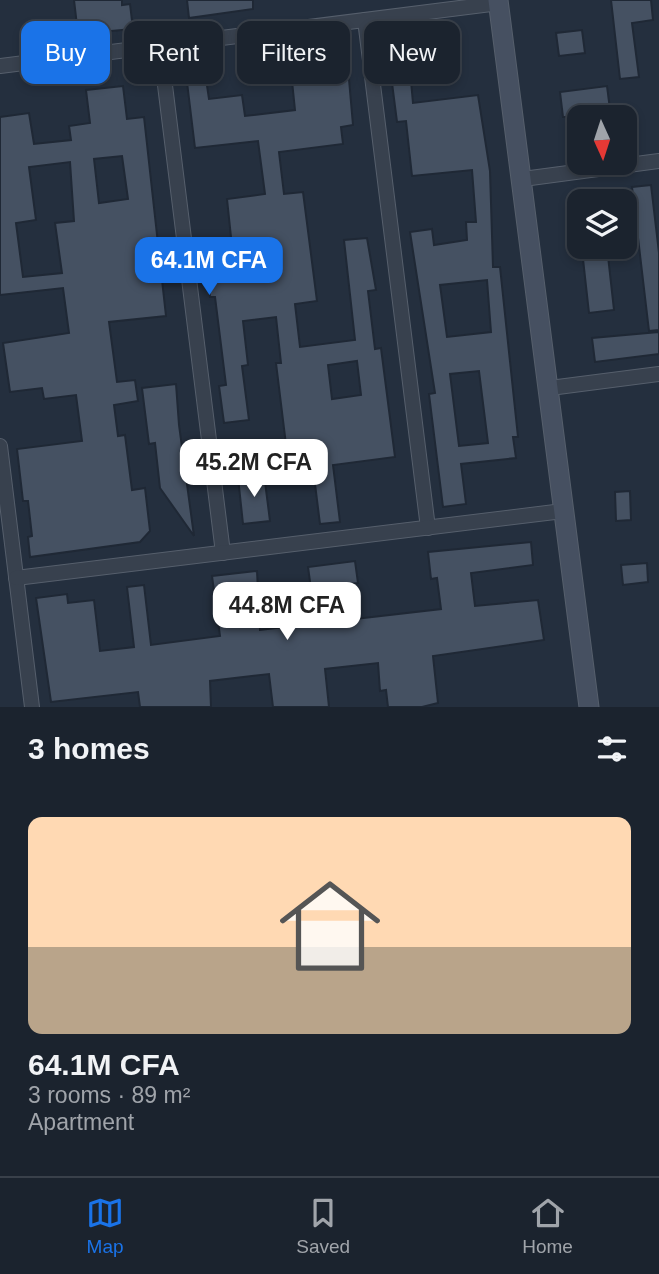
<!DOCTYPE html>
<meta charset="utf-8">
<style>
:root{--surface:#1b232e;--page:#242b36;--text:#f1f3f6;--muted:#a0a4aa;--line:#39404a;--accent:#1a73e8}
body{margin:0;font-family:Helvetica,sans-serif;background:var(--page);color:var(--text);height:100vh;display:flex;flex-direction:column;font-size:26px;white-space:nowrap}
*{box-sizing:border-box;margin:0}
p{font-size:23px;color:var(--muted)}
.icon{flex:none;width:38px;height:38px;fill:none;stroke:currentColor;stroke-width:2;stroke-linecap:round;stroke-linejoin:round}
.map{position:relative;height:707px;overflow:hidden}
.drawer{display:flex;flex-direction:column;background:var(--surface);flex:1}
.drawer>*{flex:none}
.banner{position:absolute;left:21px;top:21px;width:618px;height:63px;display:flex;gap:14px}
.needle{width:46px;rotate:177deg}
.fabs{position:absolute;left:567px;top:105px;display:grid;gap:14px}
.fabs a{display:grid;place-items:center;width:70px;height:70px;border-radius:14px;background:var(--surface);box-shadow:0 4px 10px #0003,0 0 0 2px var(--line);font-size:35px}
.price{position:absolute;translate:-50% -60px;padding:0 16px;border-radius:14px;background:#fff;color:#222;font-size:23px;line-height:46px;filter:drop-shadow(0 2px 4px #0008)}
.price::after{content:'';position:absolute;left:50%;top:42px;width:21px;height:16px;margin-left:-10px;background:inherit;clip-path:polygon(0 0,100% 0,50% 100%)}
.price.current{background:var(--accent);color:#fff}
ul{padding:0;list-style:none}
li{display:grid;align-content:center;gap:14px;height:371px;padding:0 28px}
li span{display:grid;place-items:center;height:217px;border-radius:14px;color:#555}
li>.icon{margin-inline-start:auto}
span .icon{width:126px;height:126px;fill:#fffc;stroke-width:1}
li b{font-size:30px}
h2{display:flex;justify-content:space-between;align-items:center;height:84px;padding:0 28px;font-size:30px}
.pill{padding:0 24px;border-radius:14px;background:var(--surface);box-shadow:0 4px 10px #0003,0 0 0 2px var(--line);font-size:24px;line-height:63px}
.pill.current{background:var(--accent);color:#fff}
.tabs{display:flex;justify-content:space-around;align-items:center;height:98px;border-top:2px solid var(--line);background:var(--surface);font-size:19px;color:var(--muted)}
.tabs a{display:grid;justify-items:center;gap:4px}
.tabs .current{color:var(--accent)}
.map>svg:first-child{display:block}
.building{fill:#455162;stroke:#1f2835;stroke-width:2;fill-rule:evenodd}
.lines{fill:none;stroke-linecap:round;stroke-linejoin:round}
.street-casing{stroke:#565f6c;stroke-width:16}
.secondary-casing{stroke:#565f6c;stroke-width:21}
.street{stroke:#38414e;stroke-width:14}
.secondary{stroke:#465061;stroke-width:19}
</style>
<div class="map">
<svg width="659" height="707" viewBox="0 0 659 707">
<rect width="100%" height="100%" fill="#242f3e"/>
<g class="building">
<path d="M74,0h48v5l8,-1 3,25 -55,5z"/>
<path d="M187,0h66v9l-64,9z"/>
<path d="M611,0h40l2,20 -21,3 7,54 -19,2z"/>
<path d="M582,30l3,23 -26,3 -3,-23z"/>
<path d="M432,35l4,31 -21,2 -4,-30z"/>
<path d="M346,45l7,80 -12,2 2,17 -64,8 5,42 19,-2 14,109 -22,3 5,43 55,-7 -11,-100 23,-2 9,52 -8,1 7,58 6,-1 14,109 -62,8 7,57 -20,2 -7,-56 -24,1 -13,-106h5l-5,-46 -33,4 5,44 -6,1 7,54 -25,3 -5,-37 7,-1 -11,-88h-5l-2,-19 27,-3 -8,-76 38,-5 -7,-53 -63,7 -9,-74 19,-2 4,27 33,-4 3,21 50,-6 -6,-58zM357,361l4,34 -29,4 -4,-34z"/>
<path d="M411,81l2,22 65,-8 12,76 3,96h7l18,170h-5l3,21 -55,6 5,40 -23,3 -14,-113 6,-1 -25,-161 22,-3 2,16 33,-5 -1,-18h10l-4,-52 -60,6 -6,-55 -9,1 -5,-39zM487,280l4,52 -44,5 -7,-52zM479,371l9,72 -29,3 -9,-72z"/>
<path d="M123,86l4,33 17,-2 22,199 -57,6 8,60 18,-2 3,21 -24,4 4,31 7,-1 7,55 13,-2 5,43 -10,11 -110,15 -2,-20 4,-1 -4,-35h-5l-6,-52 65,-8 -6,-46 -32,4 -2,-11 -32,4 -7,-49 66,-10 -6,-45 -63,7v-178l29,-4 5,31 37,-4 -2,-14 21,-3 -4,-33zM122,156l6,43 -29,4 -5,-44zM70,162l4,59 -19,2 7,50 -39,4 -7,-54 20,-3 -7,-53z"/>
<path d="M607,86l4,31h-48l-3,-25z"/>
<path d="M651,185l8,68v77l-10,1 -17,-144z"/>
<path d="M607,247l7,63 -25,3 -7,-63z"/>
<path d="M659,332v22l-64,8 -3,-24z"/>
<path d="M176,384l3,41 15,111 -34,-48 -5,-45 -6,1 -7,-56z"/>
<path d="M264,474l6,47 -27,3 -5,-47z"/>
<path d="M630,491l1,29 -15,1 -1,-29z"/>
<path d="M531,542l2,23 -62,8 4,33 63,-6 6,40 -111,16 5,47 -16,4h-34l-2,-17 -6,1 -2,-28 -53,6 4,38h-56l-4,-33 -59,7 1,26h-71l-2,-15 -87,10 -15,-104 31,-4 1,9 26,-3 6,51 34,-4 -7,-60 17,-2 7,60 69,-9 -8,-60 45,-5 3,59 181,-21 -4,-31 -6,1 -3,-27z"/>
<path d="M355,561l3,22 -47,6 -3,-22z"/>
<path d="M647,563l1,19 -25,3 -2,-20z"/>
</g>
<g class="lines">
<defs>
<g id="street">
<path d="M365,20l63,508"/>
<path d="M160,45l63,508"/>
<path d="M0,66l499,-63"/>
<path d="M523,179l136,-18"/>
<path d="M550,388l109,-14"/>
<path d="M0,446l32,261"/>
<path d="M16,578l547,-67"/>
</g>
<path id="secondary" d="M498,0l91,707"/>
</defs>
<use href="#street" class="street-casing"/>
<use href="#secondary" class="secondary-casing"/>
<use href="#street" class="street"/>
<use href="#secondary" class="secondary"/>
</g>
</svg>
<div class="fabs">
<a><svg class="needle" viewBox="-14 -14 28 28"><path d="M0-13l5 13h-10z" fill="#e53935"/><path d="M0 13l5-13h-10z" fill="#a0a4aa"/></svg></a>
<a><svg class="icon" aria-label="layers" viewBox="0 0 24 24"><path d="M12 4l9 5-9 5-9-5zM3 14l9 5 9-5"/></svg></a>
</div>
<b class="price current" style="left:209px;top:297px">64.1M CFA</b>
<b class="price" style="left:254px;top:499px">45.2M CFA</b>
<b class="price" style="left:287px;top:642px">44.8M CFA</b>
<div class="banner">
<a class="pill current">Buy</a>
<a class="pill">Rent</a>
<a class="pill">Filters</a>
<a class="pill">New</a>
</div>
</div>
<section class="drawer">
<h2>3 homes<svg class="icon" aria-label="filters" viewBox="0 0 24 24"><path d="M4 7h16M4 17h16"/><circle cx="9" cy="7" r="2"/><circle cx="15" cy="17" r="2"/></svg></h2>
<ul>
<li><span style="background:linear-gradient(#ffd9b3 60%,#b9a48a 0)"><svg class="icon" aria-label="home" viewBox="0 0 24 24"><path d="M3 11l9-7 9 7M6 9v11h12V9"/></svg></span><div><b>64.1M CFA</b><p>3 rooms · 89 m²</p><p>Apartment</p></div></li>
</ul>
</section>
<nav class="tabs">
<a class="current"><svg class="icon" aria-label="map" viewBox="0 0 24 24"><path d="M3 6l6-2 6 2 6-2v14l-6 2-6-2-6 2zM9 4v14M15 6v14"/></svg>Map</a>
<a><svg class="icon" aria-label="saved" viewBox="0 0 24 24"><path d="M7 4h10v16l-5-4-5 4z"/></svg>Saved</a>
<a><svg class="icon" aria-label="home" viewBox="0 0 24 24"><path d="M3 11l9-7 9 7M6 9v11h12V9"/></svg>Home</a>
</nav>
